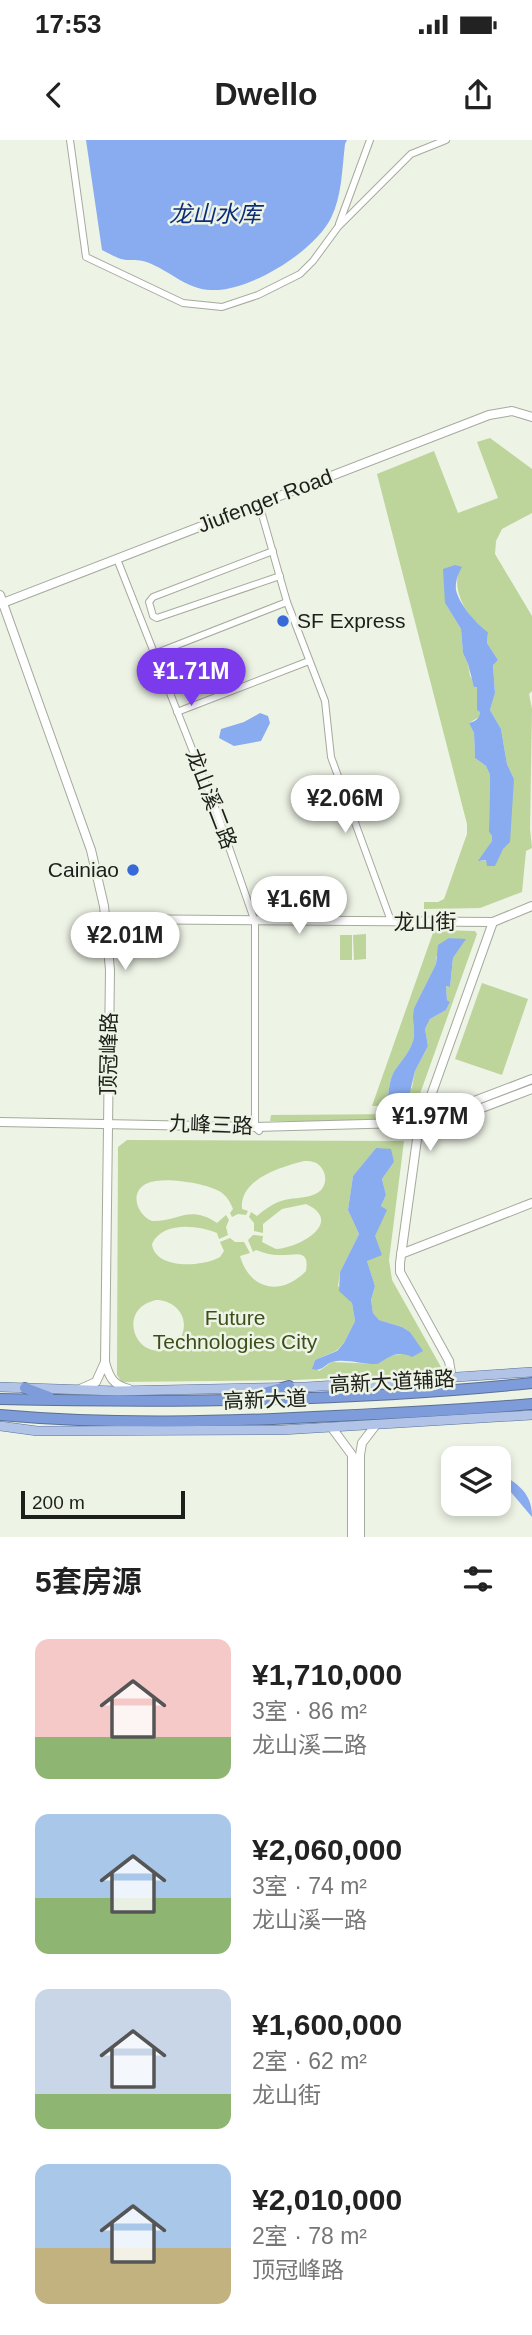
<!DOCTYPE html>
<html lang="zh">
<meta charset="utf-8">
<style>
:root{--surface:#fff;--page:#f2f2f2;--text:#222;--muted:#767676;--accent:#7c3aed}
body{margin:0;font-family:Arial,"Noto Sans SC",sans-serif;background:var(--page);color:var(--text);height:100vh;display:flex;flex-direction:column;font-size:26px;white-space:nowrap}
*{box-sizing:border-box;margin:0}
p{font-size:23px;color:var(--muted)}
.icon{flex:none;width:38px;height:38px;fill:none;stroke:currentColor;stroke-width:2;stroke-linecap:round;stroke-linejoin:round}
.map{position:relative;height:1397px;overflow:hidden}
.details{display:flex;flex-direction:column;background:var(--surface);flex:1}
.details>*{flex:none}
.fabs{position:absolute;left:441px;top:1306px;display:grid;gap:14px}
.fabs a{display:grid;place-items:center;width:70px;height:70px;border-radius:14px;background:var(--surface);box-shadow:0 4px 10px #0003;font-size:35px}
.scale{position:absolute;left:21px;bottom:18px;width:164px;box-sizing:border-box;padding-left:7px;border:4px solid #1d1f1a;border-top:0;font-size:19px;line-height:24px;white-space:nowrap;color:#1d1f1a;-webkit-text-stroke:5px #edf3e5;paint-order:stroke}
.price{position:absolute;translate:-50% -60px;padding:0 16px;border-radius:24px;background:#fff;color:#222;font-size:23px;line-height:46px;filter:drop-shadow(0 2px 4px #0008)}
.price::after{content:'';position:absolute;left:50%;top:42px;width:21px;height:16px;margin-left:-10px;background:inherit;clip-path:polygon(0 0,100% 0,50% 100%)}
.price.selected{background:var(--accent);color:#fff}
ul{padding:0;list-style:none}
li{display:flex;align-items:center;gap:21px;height:175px;padding:0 35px}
li span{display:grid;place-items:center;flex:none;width:196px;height:140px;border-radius:14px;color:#555}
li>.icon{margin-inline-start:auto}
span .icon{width:84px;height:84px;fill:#fffc;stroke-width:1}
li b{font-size:30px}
h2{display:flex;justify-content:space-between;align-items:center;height:84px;padding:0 35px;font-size:30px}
.status{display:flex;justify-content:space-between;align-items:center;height:49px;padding:0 35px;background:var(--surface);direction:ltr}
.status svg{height:19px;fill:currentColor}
header{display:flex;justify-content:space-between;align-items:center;height:91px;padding:0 35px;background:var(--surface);font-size:32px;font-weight:600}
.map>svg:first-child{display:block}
.green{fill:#bdd49a;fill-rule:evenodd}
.water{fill:#89abef}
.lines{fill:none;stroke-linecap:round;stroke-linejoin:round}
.street-casing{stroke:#a4aa9d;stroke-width:8}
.secondary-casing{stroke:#a4aa9d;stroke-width:10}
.primary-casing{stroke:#5b7096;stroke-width:10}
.highway-casing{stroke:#5b7096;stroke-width:12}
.street{stroke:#fff;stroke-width:6}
.secondary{stroke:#fff;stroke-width:8}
.primary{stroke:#b1c4e8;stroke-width:9}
.highway{stroke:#7d9cd9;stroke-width:10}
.poi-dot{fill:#3769d9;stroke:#edf3e5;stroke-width:2.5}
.labels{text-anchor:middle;stroke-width:5;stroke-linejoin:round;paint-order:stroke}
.street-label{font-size:21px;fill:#1d1f1a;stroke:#edf3e5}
.poi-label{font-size:21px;fill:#1d1f1a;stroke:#edf3e5;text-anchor:start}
.park-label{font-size:21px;fill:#3c4e19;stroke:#edf3e5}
.water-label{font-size:23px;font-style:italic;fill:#0c2c78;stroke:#edf3e5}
</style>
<div class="status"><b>17:53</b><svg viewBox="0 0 49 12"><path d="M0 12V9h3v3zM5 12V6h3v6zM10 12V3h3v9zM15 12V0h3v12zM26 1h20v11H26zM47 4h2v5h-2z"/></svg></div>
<header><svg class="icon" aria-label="back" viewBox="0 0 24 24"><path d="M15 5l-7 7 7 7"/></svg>Dwello<svg class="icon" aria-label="share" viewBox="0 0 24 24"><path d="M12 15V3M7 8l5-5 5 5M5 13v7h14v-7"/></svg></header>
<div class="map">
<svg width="532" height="1397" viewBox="0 0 532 1397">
<rect width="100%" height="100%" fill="#edf3e5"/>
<g class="green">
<path d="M490,298l42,31v44l-30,16 -6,12 -1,13 37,62v75l-3,3 3,15 -2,120 2,19 -6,3 -4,41 -42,16 -56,1v-7h14l6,-3 23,-65v-10l-90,-350 57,-23 24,62 40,-15 -21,-56zM458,434c-5,21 12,47 30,58l-1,11 11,17 -5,4 2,28 -5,18 11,19 6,35 7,15 -27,81 -7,1 12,-20v-5l-3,-4 1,-57 -4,-9 -11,-8 -1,-25 -5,-10 10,-6 1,-5 -3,-3v-22l-7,-11 -2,-12 -5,-11 -2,-24 -16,-26v-27z"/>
<path d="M434,790l41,1 2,3 -61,171 -44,1zM449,798l16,2 -12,18 -3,29 -4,-1 1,14 3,2 -4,8 -16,9 -5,10 3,17 -13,25 -3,17 -24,9c1,-8 2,-20 7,-27 7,-10 14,-17 18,-29 3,-11 -2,-21 1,-33l22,-44v-7z"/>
<path d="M366,794v25l-12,1 -1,-25z"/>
<rect x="340" y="795" width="12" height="25"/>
<path d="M482,843l46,16 -26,76 -47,-16z"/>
<path d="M405,974l-1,4 -19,3h-115l1,-6z"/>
<path d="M127,1000l277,1 -15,119 3,20 49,87 -2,6 -144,7 -173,2 -5,-7v-8l1,-220zM376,1008l18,14 -12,17 4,16 -5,11 5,4 -10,19 -9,32 8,25 -4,14 2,13 6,7 23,7 8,5 12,19 -33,5 -11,8 -46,-2 -13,9 -6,-5 2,-6 21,-9 8,-8 11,-22 -3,-18 -14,-17 2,-14 19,-38 -11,-24 5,-34zM304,1021c6,0 11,0 16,5 4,4 6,10 5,16 -4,19 -30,14 -44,19 -9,3 -17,9 -24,15l-6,-4 -2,5 5,6v8l9,2v-9l19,-15 24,-5c39,18 -7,44 -30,45l-14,-7 1,-6 -10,-1 -5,5 5,12 3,-2c8,3 15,5 23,5 15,1 31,-8 27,16 -24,25 -56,20 -66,-15l10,-3 -6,-11h-9l-5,-4 -10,4 4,9 -4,6c-17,10 -65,13 -68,-13 10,-23 46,-19 65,-11l2,6 9,-4 -2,-8 3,-7 -3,-5 -9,8c-28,-19 -39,-1 -65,-2 -15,-6 -24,-30 -4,-38 15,-7 57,0 71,8 7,4 11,10 14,18l-3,4 2,4 6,-3 8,1 2,-4 -6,-2c-3,-30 39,-42 62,-48zM156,1160c17,0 32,14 27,32 -2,7 -8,13 -14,16 -33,15 -54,-39 -13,-48z"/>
</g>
<g class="water">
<path d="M86,0h261l-2,4c-3,25 -3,52 -14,74 -17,34 -82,74 -120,72 -25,0 -45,-23 -68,-29 -7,-2 -15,0 -22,-2 -6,-2 -13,-6 -19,-9z"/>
<path d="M455,425l7,2c-4,7 -7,15 -6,23 3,14 21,35 32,42l-1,11 11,17 -5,5 2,28 -5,17 11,19 6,35 7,15 -4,63 -7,7 -8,17h-8l-1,-6 -8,1 14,-20v-5l-3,-4 1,-57 -4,-9 -11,-8 -1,-25 -5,-10c7,-2 10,-4 11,-11l-3,-2v-23h-3l-6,-23 -5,-11 -2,-24 -16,-26 -2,-34z"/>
<path d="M260,573l8,3 2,7 -9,18 -27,5 -15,-8 2,-9 23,-7z"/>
<path d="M449,798l17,1 -13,19 -3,29 -4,-1 1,14 3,2 -4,8 -16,9 -5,10 3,17 -13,25 -6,25 -21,1c1,-8 2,-20 7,-27 7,-10 14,-17 18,-29 3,-11 -2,-21 1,-33l22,-44 2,-19z"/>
<path d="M376,1008l15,1 3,13 -12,17 4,16 -5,11 6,4 -12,26 7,19 -15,6 8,25 -4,14 2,13 6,7 23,7 8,5 13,19 -11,6c-14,-7 -23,0 -34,7 -15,1 -32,-6 -46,-2 -8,3 -10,10 -20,7l3,-9 22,-9 7,-8 11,-22 -3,-18 -13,-12 1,-19 19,-38 -11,-24 5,-34z"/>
<path d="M499,1333c20,11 33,21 33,44l-29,-34z"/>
</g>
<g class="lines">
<defs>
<g id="street">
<path d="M70,0l16,117 97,46 39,4 36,-12 42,-21 13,-13 25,-34 73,-73 35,-14"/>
<path d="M339,84l31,-84"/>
<path d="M259,364l28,98 38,99 6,56 60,164"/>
<path d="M273,411l-120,46 -4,5 4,14 4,2 123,-42"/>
<path d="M117,419l98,248 40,115v205l4,4"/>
<path d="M154,514l133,-52"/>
<path d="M177,572l132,-51"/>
</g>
<g id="secondary">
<path d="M0,455l91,255 13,56 6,64 -5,392"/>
<path d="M0,464l489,-189 23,-4 20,6"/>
<path d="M106,779l387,3 39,-16"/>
<path d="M0,982l255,5 149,-4 18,-2 110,-42"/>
<path d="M418,992l114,-43"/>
<path d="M401,1114l131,-51"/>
<path d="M452,1239l-3,-18 -49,-89v-9l18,-131 75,-210"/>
<path d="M80,1249l16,-7 9,-20c4,15 8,23 24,27"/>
<path d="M332,1288l20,27v82"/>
<path d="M360,1397v-82l2,-12 13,-17"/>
</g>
<g id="primary">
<path d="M0,1247l117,4 189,-4 226,-15"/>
<path d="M0,1286l37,5 245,-1 250,-15"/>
</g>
<g id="highway">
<path d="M25,1248l24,9"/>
<path d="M254,1256l35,-10"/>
<path d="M0,1259c178,4 355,2 532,-16"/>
<path d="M0,1275c112,10 223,7 335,1 66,-3 132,-6 197,-12"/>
</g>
</defs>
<use href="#street" class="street-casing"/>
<use href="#secondary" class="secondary-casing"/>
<use href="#primary" class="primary-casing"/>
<use href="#highway" class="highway-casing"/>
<use href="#street" class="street"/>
<use href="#secondary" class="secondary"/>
<use href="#primary" class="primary"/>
<use href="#highway" class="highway"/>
</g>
<g class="poi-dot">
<circle cx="283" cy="481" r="7"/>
<circle cx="133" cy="730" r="7"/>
</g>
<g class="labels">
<g class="street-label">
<text transform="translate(265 361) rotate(-21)" y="7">Jiufenger Road</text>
<text transform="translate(211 659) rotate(69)" y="7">龙山溪二路</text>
<text x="425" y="789">龙山街</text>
<text transform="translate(109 914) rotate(-89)" y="7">顶冠峰路</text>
<text transform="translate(211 985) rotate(2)" y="7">九峰三路</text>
<text transform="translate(392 1242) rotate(-3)" y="7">高新大道辅路</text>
<text transform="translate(265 1260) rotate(-2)" y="7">高新大道</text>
</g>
<g class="poi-label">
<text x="297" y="488">SF Express</text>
<text x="119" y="737" text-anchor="end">Cainiao</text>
</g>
<g class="park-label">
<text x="235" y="1185">Future<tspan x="235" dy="24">Technologies City</tspan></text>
</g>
<g class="water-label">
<text x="215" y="82">龙山水库</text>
</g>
</g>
</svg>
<div class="fabs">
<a><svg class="icon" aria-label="layers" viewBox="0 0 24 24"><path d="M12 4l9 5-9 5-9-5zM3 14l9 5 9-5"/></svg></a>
</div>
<div class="scale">200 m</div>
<b class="price selected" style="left:191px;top:568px">¥1.71M</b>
<b class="price" style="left:345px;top:695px">¥2.06M</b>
<b class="price" style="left:299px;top:796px">¥1.6M</b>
<b class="price" style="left:125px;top:832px">¥2.01M</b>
<b class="price" style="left:430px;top:1013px">¥1.97M</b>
</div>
<section class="details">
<h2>5套房源<svg class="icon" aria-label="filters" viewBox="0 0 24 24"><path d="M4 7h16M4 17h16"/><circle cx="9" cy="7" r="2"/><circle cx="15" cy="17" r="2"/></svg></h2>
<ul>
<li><span style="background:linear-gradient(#f6c9c9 70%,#8fb573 0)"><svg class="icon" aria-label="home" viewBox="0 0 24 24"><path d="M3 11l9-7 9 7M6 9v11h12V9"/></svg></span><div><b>¥1,710,000</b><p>3室 · 86 m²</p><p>龙山溪二路</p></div></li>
<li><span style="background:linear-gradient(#a9c7e8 60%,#8fb573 0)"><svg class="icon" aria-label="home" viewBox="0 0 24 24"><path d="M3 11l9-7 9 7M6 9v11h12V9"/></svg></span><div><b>¥2,060,000</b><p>3室 · 74 m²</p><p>龙山溪一路</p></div></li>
<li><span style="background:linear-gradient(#c9d6e8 75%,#8fb573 0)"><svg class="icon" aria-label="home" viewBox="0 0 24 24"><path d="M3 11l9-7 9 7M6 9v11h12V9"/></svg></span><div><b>¥1,600,000</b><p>2室 · 62 m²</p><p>龙山街</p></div></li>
<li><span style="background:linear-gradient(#a9c7e8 60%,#c2b280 0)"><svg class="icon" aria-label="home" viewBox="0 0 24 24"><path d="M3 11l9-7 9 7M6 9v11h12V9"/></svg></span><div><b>¥2,010,000</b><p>2室 · 78 m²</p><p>顶冠峰路</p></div></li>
</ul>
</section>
